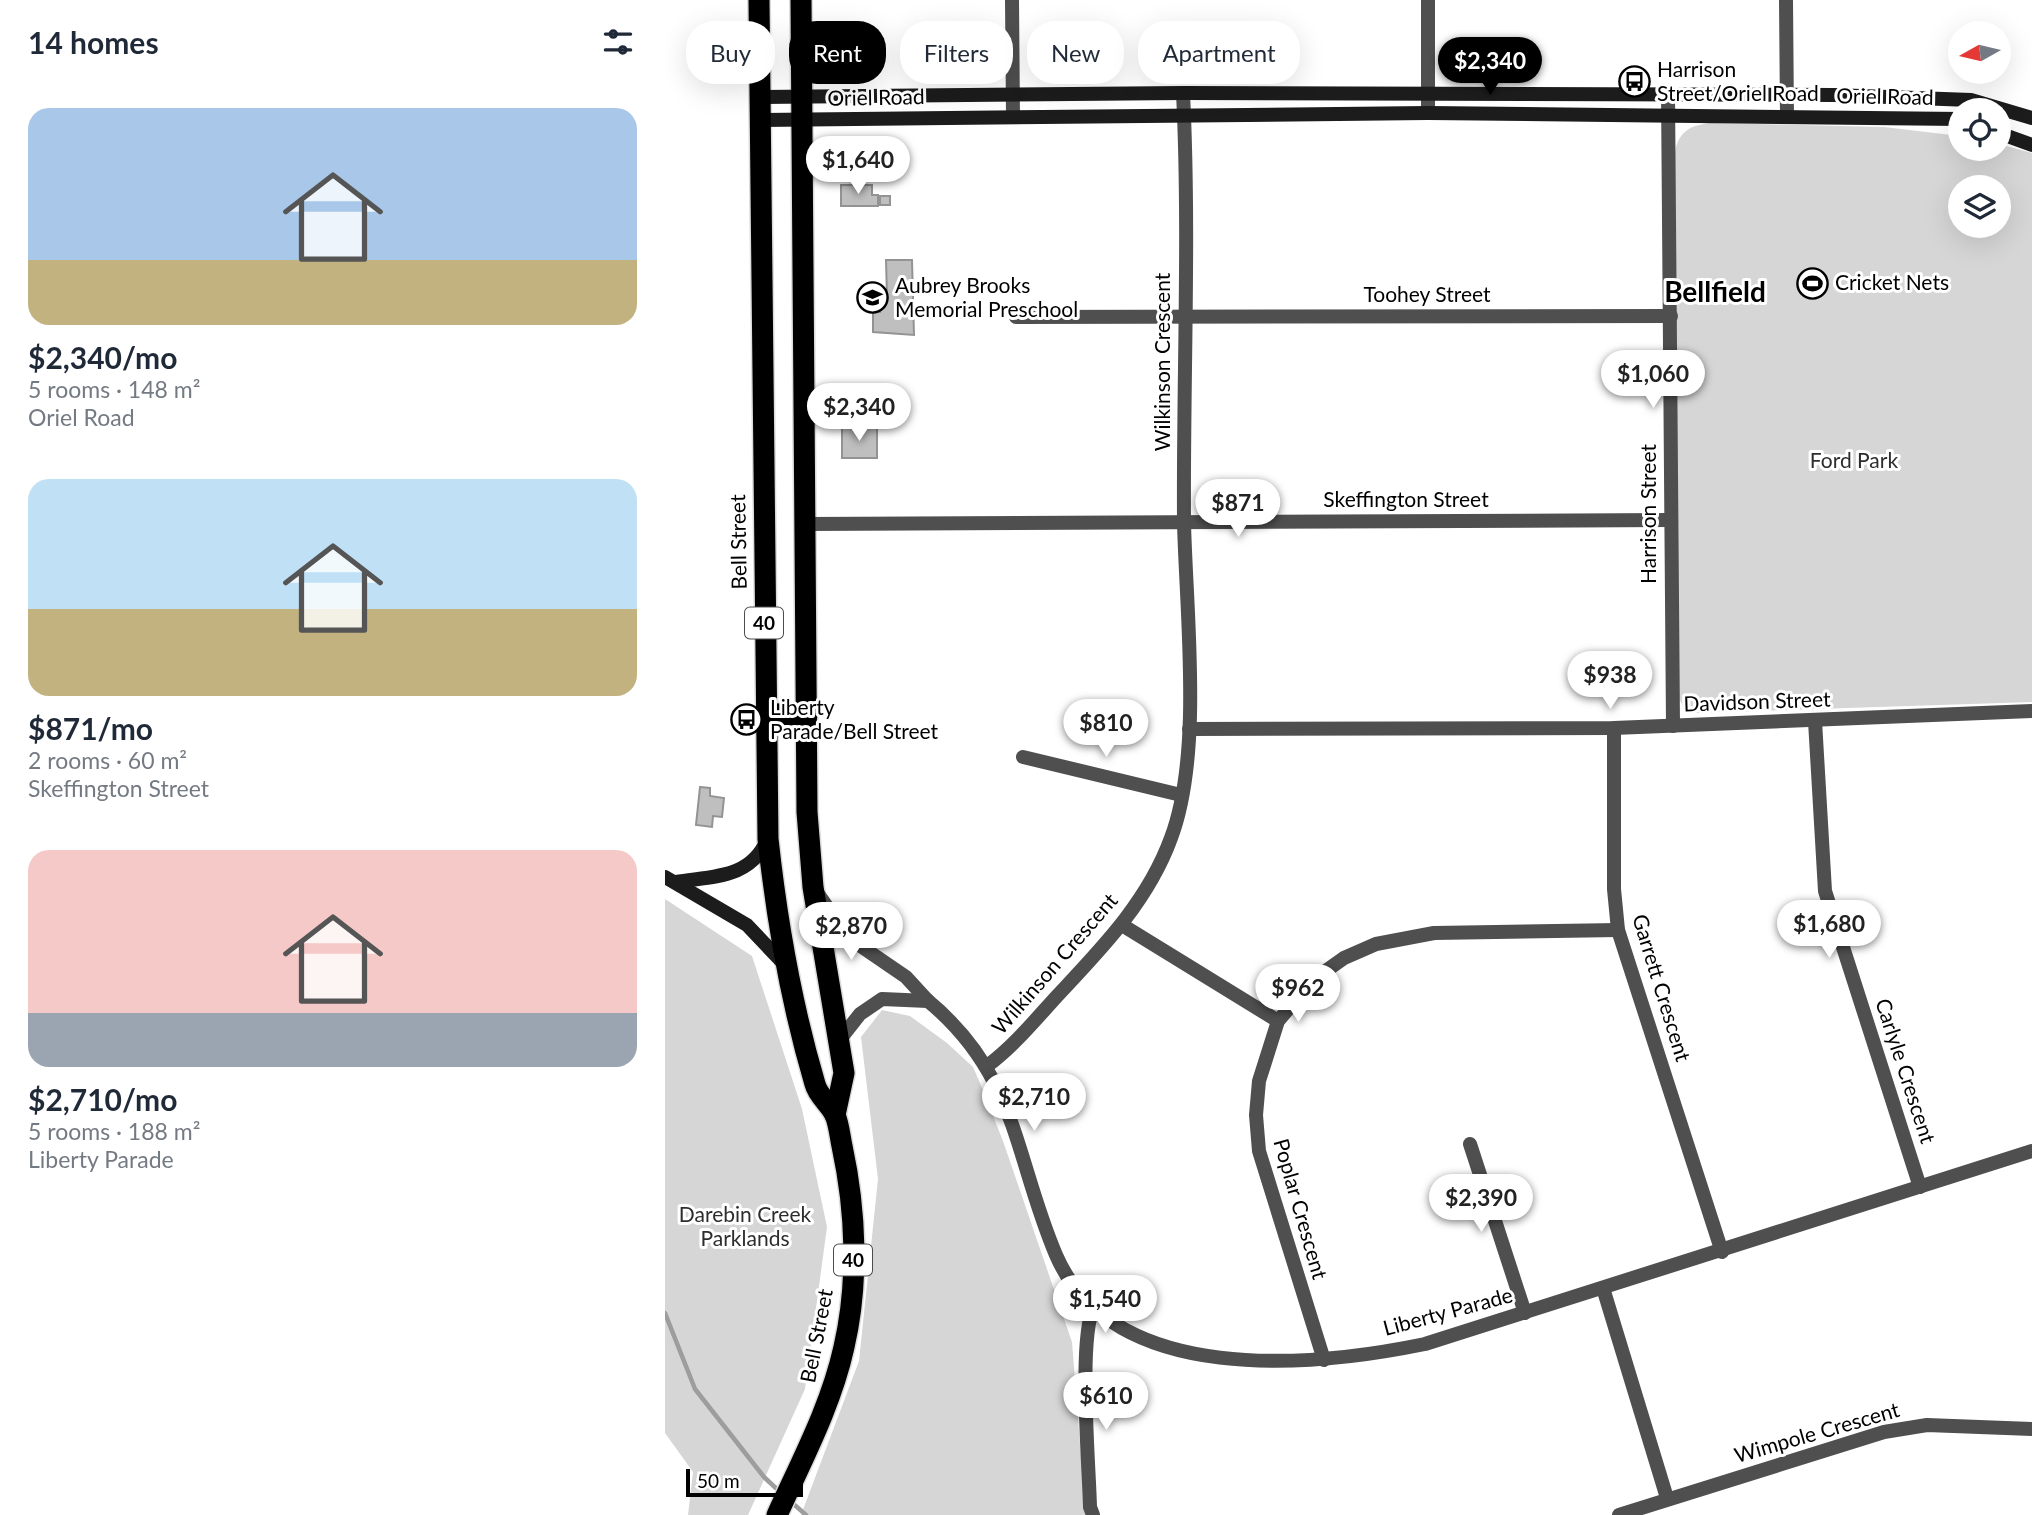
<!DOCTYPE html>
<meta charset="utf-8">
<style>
:root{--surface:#fff;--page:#f2f2f3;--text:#1f2937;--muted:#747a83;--accent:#000}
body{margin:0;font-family:Lato,sans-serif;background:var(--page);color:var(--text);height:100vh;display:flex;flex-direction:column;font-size:26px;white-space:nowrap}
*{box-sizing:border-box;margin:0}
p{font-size:23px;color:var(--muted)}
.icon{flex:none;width:38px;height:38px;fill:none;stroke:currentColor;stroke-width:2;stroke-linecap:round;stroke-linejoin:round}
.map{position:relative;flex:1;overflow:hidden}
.drawer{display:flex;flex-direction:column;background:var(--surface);width:665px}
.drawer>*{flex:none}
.hud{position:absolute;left:21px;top:21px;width:665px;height:63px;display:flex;gap:14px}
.needle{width:46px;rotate:262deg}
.fabs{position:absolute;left:1283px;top:21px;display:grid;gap:14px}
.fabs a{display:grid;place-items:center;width:63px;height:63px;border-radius:50%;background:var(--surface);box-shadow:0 7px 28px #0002;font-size:35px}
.scale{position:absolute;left:21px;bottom:18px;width:117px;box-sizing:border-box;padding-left:7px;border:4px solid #000;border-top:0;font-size:19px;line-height:24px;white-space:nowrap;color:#000;-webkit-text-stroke:5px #fff;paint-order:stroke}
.price{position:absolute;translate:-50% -60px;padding:0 16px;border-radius:24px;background:#fff;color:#222;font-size:23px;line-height:46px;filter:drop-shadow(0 2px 4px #0008)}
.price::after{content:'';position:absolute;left:50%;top:42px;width:21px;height:16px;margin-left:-10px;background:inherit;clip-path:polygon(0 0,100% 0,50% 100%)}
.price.selected{background:var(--accent);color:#fff}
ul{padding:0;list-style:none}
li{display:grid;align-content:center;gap:14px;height:371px;padding:0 28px}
li span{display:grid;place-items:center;height:217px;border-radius:21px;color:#555}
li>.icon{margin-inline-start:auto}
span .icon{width:126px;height:126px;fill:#fffc;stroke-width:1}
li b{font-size:30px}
h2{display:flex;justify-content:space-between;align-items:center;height:84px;padding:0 28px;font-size:30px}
.tag{padding:0 24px;border-radius:28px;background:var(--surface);box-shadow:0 7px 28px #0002;font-size:24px;line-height:63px}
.tag.selected{background:var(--accent);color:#fff}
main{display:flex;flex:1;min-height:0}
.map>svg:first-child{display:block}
.green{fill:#d6d6d6;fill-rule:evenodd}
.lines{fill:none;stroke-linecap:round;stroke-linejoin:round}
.stream{stroke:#9d9d9d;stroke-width:4.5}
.building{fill:#bfbfbf;stroke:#939393;stroke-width:2}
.highway-casing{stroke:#dbdbdb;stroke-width:24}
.street{stroke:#4f4f4f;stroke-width:14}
.secondary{stroke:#1c1c1c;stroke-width:14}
.highway{stroke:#000;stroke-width:21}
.labels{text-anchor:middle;stroke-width:6;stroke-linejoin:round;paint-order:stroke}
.shield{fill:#fff;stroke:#4c4c4c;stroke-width:2}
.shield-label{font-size:19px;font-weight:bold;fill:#000}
.poi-label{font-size:21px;fill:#000;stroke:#fff;text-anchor:start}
.street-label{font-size:21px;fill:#000;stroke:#fff}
.park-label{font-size:21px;fill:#2d2d2d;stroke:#fff}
.district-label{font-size:28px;font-weight:bold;fill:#000;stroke:#fff}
</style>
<main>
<section class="drawer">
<h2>14 homes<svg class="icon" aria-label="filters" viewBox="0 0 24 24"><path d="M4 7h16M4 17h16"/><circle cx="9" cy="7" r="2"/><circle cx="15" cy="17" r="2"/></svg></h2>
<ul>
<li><span style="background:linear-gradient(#a9c7e8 70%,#c2b280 0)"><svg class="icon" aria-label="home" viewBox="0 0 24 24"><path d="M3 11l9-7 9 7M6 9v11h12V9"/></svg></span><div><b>$2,340/mo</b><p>5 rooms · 148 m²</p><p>Oriel Road</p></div></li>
<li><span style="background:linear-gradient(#bfe0f5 60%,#c2b280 0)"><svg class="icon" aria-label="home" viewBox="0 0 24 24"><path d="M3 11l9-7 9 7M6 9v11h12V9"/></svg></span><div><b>$871/mo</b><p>2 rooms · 60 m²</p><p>Skeffington Street</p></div></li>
<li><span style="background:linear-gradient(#f6c9c9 75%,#9aa5b1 0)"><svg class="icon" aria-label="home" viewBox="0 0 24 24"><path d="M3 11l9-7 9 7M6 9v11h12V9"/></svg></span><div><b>$2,710/mo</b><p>5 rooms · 188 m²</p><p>Liberty Parade</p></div></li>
</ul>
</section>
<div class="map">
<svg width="1367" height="1515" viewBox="0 0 1367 1515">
<rect width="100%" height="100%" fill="#fff"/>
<g class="green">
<path d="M1045,123l174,4 76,9v13h39v-5l33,9v549l-339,11 -10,-7 -5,-10 -4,-538c3,-24 12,-32 36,-35zM1295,187h39v39h-39z"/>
<path d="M0,899l87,57 50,153 25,118 -22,162 -57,126h-60l5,-43 -28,-39z"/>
<path d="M217,1010l28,6 37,27 26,24 7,16 23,58 69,201 13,165 5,8h-289l58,-154 19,-182 -17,-142z"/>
</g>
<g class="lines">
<g class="stream">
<path d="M0,1313l30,76 69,88 16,15"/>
<path d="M124,1500l17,15"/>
</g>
</g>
<g class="building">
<path d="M182,45h27v8h-7v19h-20l-3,-20h3z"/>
<path d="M174,137h34v33l-7,1v2l-27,-2z"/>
<path d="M176,185h31v10h6v11h-37z"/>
<rect x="215" y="196" width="10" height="9"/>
<path d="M221,260h26l2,75 -41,-3v-20h7l-1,-14 8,-1z"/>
<rect x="177" y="427" width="35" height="31"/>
<path d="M35,787l10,1v8l14,2 -2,19 -9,-1 -1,11 -16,-2z"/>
</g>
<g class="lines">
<defs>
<g id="highway">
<path d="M94,0l9,839c9,83 23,164 47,245 3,12 15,20 20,31 4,9 5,22 7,31 14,65 17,136 2,201 -13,59 -42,113 -67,168"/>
<path d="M136,0l6,812 6,75 31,186 -9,42"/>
<path d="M100,713l42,3"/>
</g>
</defs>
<use href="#highway" class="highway-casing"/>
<g class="street">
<path d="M347,0l1,117"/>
<path d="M1121,0l1,117"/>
<path d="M1003,93l5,633"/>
<path d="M763,113v-113"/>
<path d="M351,317l655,-1"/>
<path d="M141,524l864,-4"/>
<path d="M1150,721l10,170 95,296"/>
<path d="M949,728v161l4,41 104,322"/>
<path d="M524,729l425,-1 418,-17"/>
<path d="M358,757l158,38"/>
<path d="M151,891l33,47 57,39 22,24"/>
<path d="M457,925l156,96"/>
<path d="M262,1000c91,75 87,156 129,255 57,132 257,112 369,89l607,-193"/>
<path d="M173,1042l22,-28 22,-15 46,2"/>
<path d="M322,1066c27,-20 48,-46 71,-71 45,-48 90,-94 113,-157 32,-85 15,-225 13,-316 -1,-143 6,-287 -1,-429"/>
<path d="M805,1144l55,169"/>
<path d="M938,1288l64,210"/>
<path d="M659,1360l-65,-209 -3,-36 3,-34 19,-60 35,-41 31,-22 32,-14 58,-11 184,-3"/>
<path d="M428,1515l-3,-8c-1,-43 -12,-168 4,-201"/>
<path d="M954,1515l265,-83 43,-7 105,4"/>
</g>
<g class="secondary">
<path d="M95,97l423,-4 651,2 137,5 61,18"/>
<path d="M94,120l669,-7 532,6"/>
<path d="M1334,133l33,12"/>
<path d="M0,877l82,48 37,39"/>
<path d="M11,882c36,-6 74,-3 91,-42"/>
</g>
<use href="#highway" class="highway"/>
</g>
<defs>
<symbol id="bus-ring" viewBox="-11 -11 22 22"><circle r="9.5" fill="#fff" stroke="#000" stroke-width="1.5"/><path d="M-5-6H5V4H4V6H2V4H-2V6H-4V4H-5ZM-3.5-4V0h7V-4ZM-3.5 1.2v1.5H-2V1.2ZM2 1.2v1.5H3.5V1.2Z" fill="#000"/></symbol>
<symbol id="stadium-ring" viewBox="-11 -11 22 22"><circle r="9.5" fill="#fff" stroke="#000" stroke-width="1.5"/><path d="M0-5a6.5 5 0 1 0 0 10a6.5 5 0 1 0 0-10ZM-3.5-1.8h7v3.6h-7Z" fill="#000"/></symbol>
<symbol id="school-ring" viewBox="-11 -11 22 22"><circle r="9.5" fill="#fff" stroke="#000" stroke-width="1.5"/><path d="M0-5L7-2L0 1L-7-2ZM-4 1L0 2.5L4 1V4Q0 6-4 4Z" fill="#000"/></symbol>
</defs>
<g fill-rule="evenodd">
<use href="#bus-ring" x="952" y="64" width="35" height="35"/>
<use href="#stadium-ring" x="1130" y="266" width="35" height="35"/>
<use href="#school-ring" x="190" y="280" width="35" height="35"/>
<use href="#bus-ring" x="64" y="702" width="35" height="35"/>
</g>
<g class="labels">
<g class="shield">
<rect x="80" y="607.5" width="38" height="31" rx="5"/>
<rect x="169" y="1244.5" width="38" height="31" rx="5"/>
</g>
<g class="shield-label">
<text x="99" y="630">40</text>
<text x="188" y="1267">40</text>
</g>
<g class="poi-label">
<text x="992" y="77">Harrison<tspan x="992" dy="24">Street/Oriel Road</tspan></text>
<text x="1170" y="290">Cricket Nets</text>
<text x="230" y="293">Aubrey Brooks<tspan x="230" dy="24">Memorial Preschool</tspan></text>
<text x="105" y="715">Liberty<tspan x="105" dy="24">Parade/Bell Street</tspan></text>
</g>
<g class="street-label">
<text transform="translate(1220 97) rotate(1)" y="7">Oriel Road</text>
<text transform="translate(211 98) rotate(-1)" y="7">Oriel Road</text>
<text x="762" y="302">Toohey Street</text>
<text transform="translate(498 362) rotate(-90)" y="7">Wilkinson Crescent</text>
<text x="741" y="507">Skeffington Street</text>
<text transform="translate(984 514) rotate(-90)" y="7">Harrison Street</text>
<text transform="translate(74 542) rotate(-91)" y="7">Bell Street</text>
<text transform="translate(1092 702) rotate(-2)" y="7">Davidson Street</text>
<text transform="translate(390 964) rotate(-49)" y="7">Wilkinson Crescent</text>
<text transform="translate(996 988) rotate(73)" y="7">Garrett Crescent</text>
<text transform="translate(1240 1071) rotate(72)" y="7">Carlyle Crescent</text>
<text transform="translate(635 1209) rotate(74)" y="7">Poplar Crescent</text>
<text transform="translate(783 1312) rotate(-15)" y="7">Liberty Parade</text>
<text transform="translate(152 1336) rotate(-79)" y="7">Bell Street</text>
<text transform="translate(1152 1433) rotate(-16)" y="7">Wimpole Crescent</text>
</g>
<g class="park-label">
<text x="1189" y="468">Ford Park</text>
<text x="80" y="1222">Darebin Creek<tspan x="80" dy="24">Parklands</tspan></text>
</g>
<g class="district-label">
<text x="1050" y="302">Bellfield</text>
</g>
</g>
</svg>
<div class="fabs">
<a><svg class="needle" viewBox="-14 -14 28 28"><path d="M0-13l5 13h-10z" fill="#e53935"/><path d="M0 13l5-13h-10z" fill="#747a83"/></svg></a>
<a><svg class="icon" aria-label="locate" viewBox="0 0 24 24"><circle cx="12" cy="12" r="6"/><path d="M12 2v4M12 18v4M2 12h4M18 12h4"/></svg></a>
<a><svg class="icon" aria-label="layers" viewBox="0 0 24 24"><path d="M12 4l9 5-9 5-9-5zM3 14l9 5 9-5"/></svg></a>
</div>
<div class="scale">50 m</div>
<b class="price selected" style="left:825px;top:97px">$2,340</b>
<b class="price" style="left:193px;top:196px">$1,640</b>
<b class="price" style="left:988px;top:410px">$1,060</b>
<b class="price" style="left:194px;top:443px">$2,340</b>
<b class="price" style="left:573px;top:539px">$871</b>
<b class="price" style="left:945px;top:711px">$938</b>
<b class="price" style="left:441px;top:759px">$810</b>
<b class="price" style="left:1164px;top:960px">$1,680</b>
<b class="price" style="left:186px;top:962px">$2,870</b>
<b class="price" style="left:633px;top:1024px">$962</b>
<b class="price" style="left:369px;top:1133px">$2,710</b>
<b class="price" style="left:816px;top:1234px">$2,390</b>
<b class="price" style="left:440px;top:1335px">$1,540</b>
<b class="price" style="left:441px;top:1432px">$610</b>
<div class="hud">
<a class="tag">Buy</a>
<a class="tag selected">Rent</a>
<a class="tag">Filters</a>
<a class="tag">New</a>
<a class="tag">Apartment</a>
</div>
</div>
</main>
